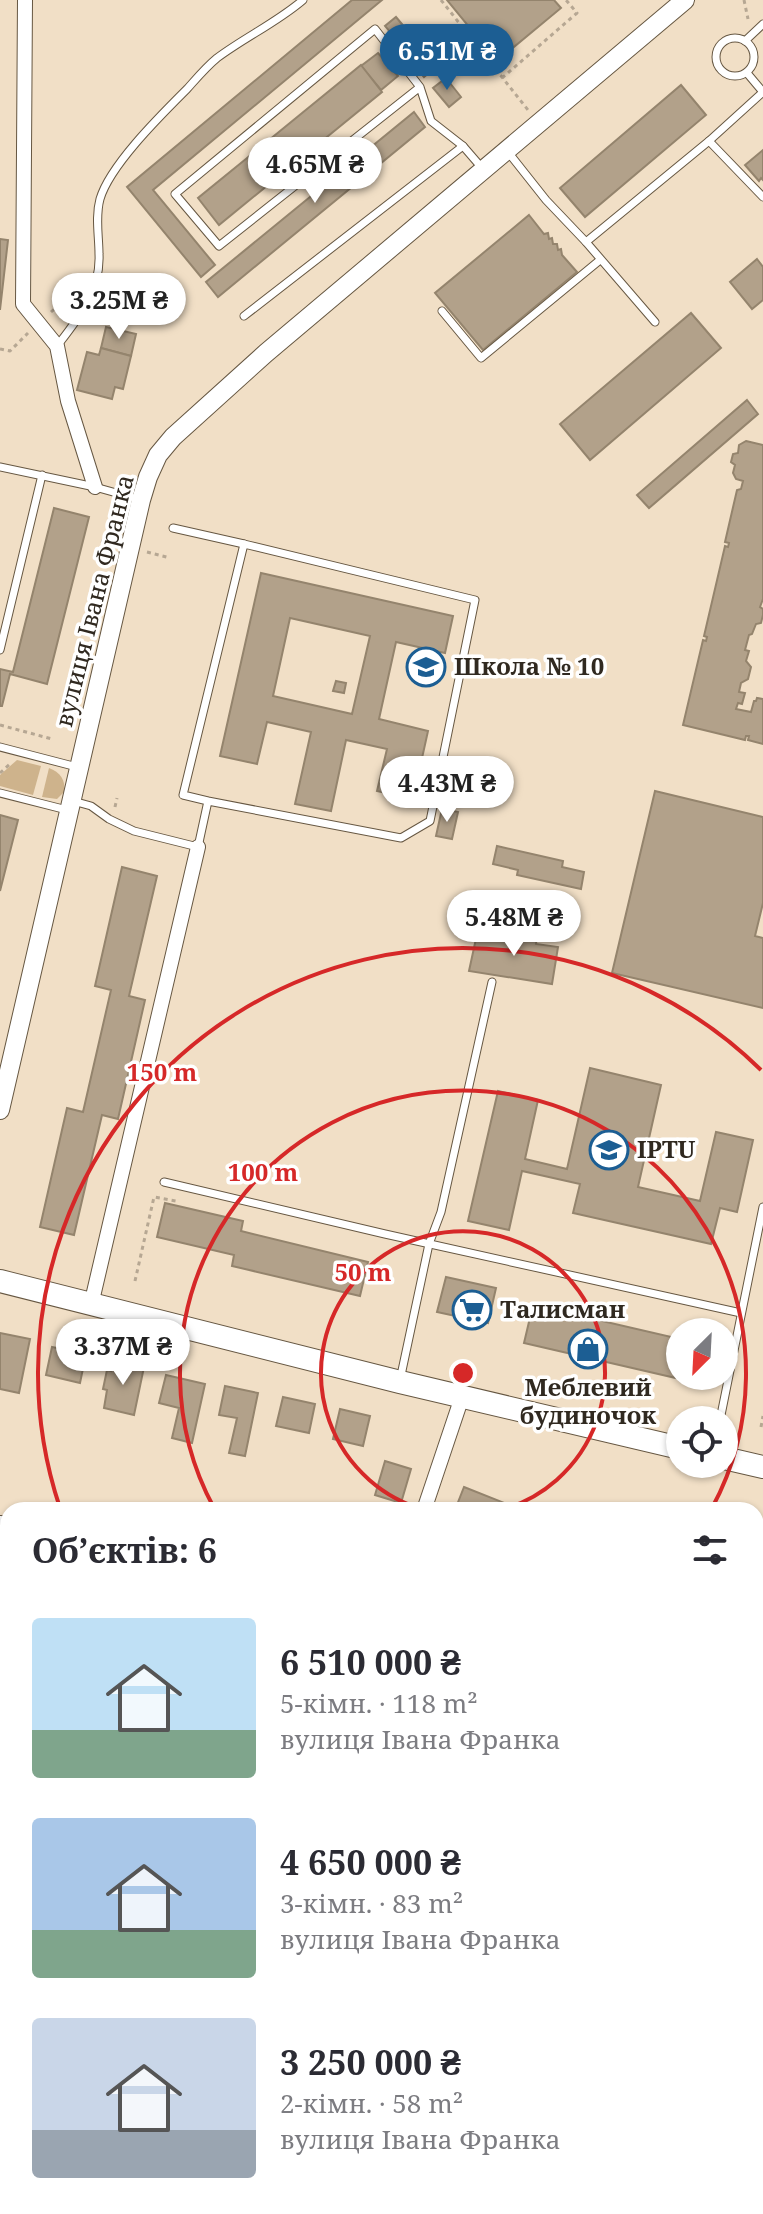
<!DOCTYPE html>
<html lang="uk">
<meta charset="utf-8">
<style>
:root{--surface:#fff;--page:#f7f7f7;--text:#2b2b33;--muted:#7c7c81;--accent:#1c5e93}
body{margin:0;font-family:"Noto Serif",serif;background:var(--page);color:var(--text);height:100vh;display:flex;flex-direction:column;font-size:30px;white-space:nowrap}
*{box-sizing:border-box;margin:0}
p{font-size:26px;color:var(--muted)}
.icon{flex:none;width:44px;height:44px;fill:none;stroke:currentColor;stroke-width:2;stroke-linecap:round;stroke-linejoin:round}
.map{position:relative;flex:1;overflow:hidden}
.details{position:absolute;left:0px;top:1502px;width:764px;height:712px;display:flex;flex-direction:column;background:var(--surface);border-radius:24px 24px 0 0;box-shadow:0 2px 6px #0004}
.details>*{flex:none}
.needle{width:52px;rotate:204deg}
.tools{position:absolute;left:666px;top:1318px;display:grid;gap:16px}
.tools a{display:grid;place-items:center;width:72px;height:72px;border-radius:50%;background:var(--surface);box-shadow:0 2px 6px #0004;font-size:40px}
.price{position:absolute;translate:-50% -68px;padding:0 18px;border-radius:28px;background:#fff;color:#222;font-size:26px;line-height:52px;filter:drop-shadow(0 2px 4px #0008)}
.price::after{content:'';position:absolute;left:50%;top:48px;width:24px;height:18px;margin-left:-12px;background:inherit;clip-path:polygon(0 0,100% 0,50% 100%)}
.price.current{background:var(--accent);color:#fff}
ul{padding:0;list-style:none}
li{display:flex;align-items:center;gap:24px;height:200px;padding:0 32px}
li span{display:grid;place-items:center;flex:none;width:224px;height:160px;border-radius:8px;color:#555}
li>.icon{margin-inline-start:auto}
span .icon{width:96px;height:96px;fill:#fffc;stroke-width:1}
li b{font-size:34px}
h2{display:flex;justify-content:space-between;align-items:center;height:96px;padding:0 32px;font-size:34px}
.map>svg:first-child{display:block}
.green{fill:#ceb38c}
.building{fill:#b2a18a;stroke:#94846d;stroke-width:2;fill-rule:evenodd}
.lines{fill:none;stroke-linecap:round;stroke-linejoin:round}
.service-casing{stroke:#665742;stroke-width:9}
.minor-casing{stroke:#665742;stroke-width:16}
.tertiary-casing{stroke:#665742;stroke-width:20}
.secondary-casing{stroke:#665742;stroke-width:24}
.path{stroke:#b6a793;stroke-width:3;stroke-dasharray:4 4;stroke-linecap:butt}
.service{stroke:#fff;stroke-width:7}
.minor{stroke:#fff;stroke-width:14}
.tertiary{stroke:#fff;stroke-width:18}
.secondary{stroke:#fff;stroke-width:22}
.ring{fill:none;stroke:#d62828;stroke-width:4}
.labels{text-anchor:middle;stroke-width:7;stroke-linejoin:round;paint-order:stroke}
.street-label{font-size:24px;fill:#302920;stroke:#fff}
.poi-label{font-size:24px;font-weight:bold;fill:#302920;stroke:#fff;text-anchor:start}
.centre{fill:#d62828;stroke:#fff;stroke-width:4}
.ring-label{font-size:24px;text-anchor:middle;font-weight:bold;fill:#d62828;stroke:#fff;stroke-width:7;stroke-linejoin:round;paint-order:stroke}
</style>
<div class="map">
<svg width="763" height="2214" viewBox="0 0 763 2214">
<rect width="100%" height="100%" fill="#f1dfc6"/>
<g class="green">
<path d="M17,760l24,6 -8,29 -33,-9v-11z"/>
<path d="M49,768c11,4 17,12 15,24l-7,7 -15,-2z"/>
</g>
<g class="building">
<path d="M352,0h30l-229,190 62,75 -14,12 -74,-90z"/>
<path d="M447,0h107l7,8 -64,53z"/>
<path d="M396,17l41,49 -13,11 -10,-12 2,-2 -31,-37z"/>
<path d="M378,53l20,23 -17,14 -20,-24z"/>
<path d="M361,65l21,27 -163,133 -21,-27z"/>
<path d="M446,78l15,19 -12,10 -16,-19z"/>
<path d="M681,85l25,30 -121,102 -25,-29z"/>
<path d="M414,112l11,15 -207,170 -12,-15z"/>
<path d="M763,150v30l-2,-2 -2,3 -14,-16z"/>
<path d="M529,215l15,19 4,-1 1,6 3,-1 1,6h4l1,6 3,-1 1,6 15,17 -94,78 -48,-57z"/>
<path d="M0,239l8,1 -8,70z"/>
<path d="M757,259l6,8v33l-11,9 -22,-27z"/>
<path d="M691,313l30,35 -131,112 -30,-36z"/>
<path d="M106,327l30,7 -5,22 -30,-8z"/>
<path d="M101,348l30,8 -8,33 -8,-2 -3,12 -35,-9 10,-38 12,3z"/>
<path d="M747,400l11,14 -109,94 -12,-13z"/>
<path d="M746,441l17,4v154l-3,8 3,2v6l-2,8 -5,1 -4,10 -3,1 -4,15 4,1 -3,10 5,6 -3,12 -7,4 -2,9 6,1 -3,11 -4,-1 -2,6 15,3 3,-11h2l1,-3 6,1v45l-15,-4 1,-4h-3l-1,4 -62,-15 20,-85 3,1 1,-4 -3,-1 21,-90 3,1 1,-4 -4,-1 12,-52 4,-1 2,-8 -7,-2 -3,-6 2,-8 -4,-3 2,-8 5,-1 1,-8z"/>
<path d="M54,508l35,9 -42,167 -37,-10 -8,32h-2v-37l13,3z"/>
<path d="M261,573l192,43 -8,37 -49,-11 -17,77 49,12 -15,68 -36,-8 10,-42 -41,-9 -15,71 -36,-7 16,-72 -44,-10 -10,42 -37,-8zM290,618l80,18 -18,78 -79,-18z"/>
<path d="M336,681l10,2 -2,10 -11,-2z"/>
<path d="M655,791l108,26v86l-8,33 8,2v70l-151,-35z"/>
<path d="M442,809l16,3 -6,27 -16,-3z"/>
<path d="M0,815l18,5 -18,71z"/>
<path d="M497,846l66,15 -1,6 22,5 -3,17 -64,-14 1,-5 -25,-6z"/>
<path d="M122,867l35,9 -28,120 16,4 -27,119 -16,-4 -28,120 -34,-8 27,-119 16,4 28,-122 -16,-4z"/>
<path d="M517,932l20,4 -1,8 22,3 -6,37 -83,-13 8,-37 39,6z"/>
<path d="M590,1068l71,17 -23,102 62,14 16,-69 37,8 -16,72 -17,-4 -9,36 -138,-31 7,-29 -58,-13 -13,59 -41,-9 30,-130 40,9 -13,59 42,10z"/>
<path d="M165,1203l78,18 -2,10 127,31 -8,34 -128,-30 2,-11 -77,-18z"/>
<path d="M446,1277l50,11 -8,35 -51,-11z"/>
<path d="M533,1305l147,34v37h15l-2,6 -169,-39z"/>
<path d="M0,1333l30,6 -11,54 -19,-4z"/>
<path d="M52,1347l34,7 -6,29 -34,-8z"/>
<path d="M114,1360l30,7 -10,48 -30,-7 3,-18 -4,-1 4,-19 4,1z"/>
<path d="M166,1375l39,9 -13,59 -20,-5 7,-30 -20,-5z"/>
<path d="M225,1386l33,7 -13,63 -16,-3 8,-35 -18,-3z"/>
<path d="M283,1397l32,7 -6,29 -33,-7z"/>
<path d="M340,1409l30,7 -7,30 -30,-7z"/>
<path d="M385,1461l26,8 -10,34 -26,-8z"/>
<path d="M464,1487l53,21 -1,2h-61z"/>
<path d="M756,1724l7,1v37l-7,-2z"/>
<path d="M756,1860l7,1v20l-7,-1z"/>
<path d="M756,1946l7,2v62l-7,-1z"/>
</g>
<g class="lines">
<defs>
<g id="service">
<circle cx="735" cy="57" r="19"/>
<path d="M745,41l18,-17"/>
<path d="M747,73l16,19"/>
<path d="M420,87l-45,-58 -200,165 44,52 201,-159 11,34 32,25 19,22"/>
<path d="M709,141l54,56"/>
<path d="M508,152l38,48 40,42 69,80"/>
<path d="M586,242l123,-101 54,-49"/>
<path d="M442,311l39,47 119,-98"/>
<path d="M244,316l219,-170"/>
<path d="M57,346c21,-27 44,-55 42,-92 0,-18 -4,-37 1,-55 10,-34 61,-84 87,-110 9,-10 19,-22 30,-31 28,-21 59,-35 86,-58"/>
<path d="M0,467l95,20 43,12"/>
<path d="M173,528l71,16"/>
<path d="M0,650l42,-175"/>
<path d="M0,747l77,20"/>
<path d="M0,793l67,17"/>
<path d="M73,801l18,5 18,13 25,12 64,16 10,-46 -25,-6 61,-251 231,56 -45,221 -29,17 -193,-37"/>
<path d="M164,1182l221,52 356,79"/>
<path d="M400,1380l29,-136 12,-32 51,-230"/>
<path d="M720,1420l43,-213"/>
<path d="M0,1632l8,1"/>
<path d="M0,1908l8,1"/>
<path d="M0,2144l8,-36"/>
</g>
<g id="minor">
<path d="M25,0l-2,304 34,42 11,55 27,86"/>
<path d="M91,1305l107,-458"/>
<path d="M424,1510l38,-113"/>
<path d="M0,1523l8,1"/>
<path d="M756,1692l7,2"/>
<path d="M756,1829l7,2"/>
<path d="M756,2052l7,1"/>
<path d="M435,2206l2,8"/>
<path d="M195,2214l3,-8"/>
<path d="M503,2214l9,-8"/>
<path d="M622,2214l2,-8"/>
</g>
<path id="tertiary" d="M0,1110l141,-610 7,-23 10,-22 15,-18 93,-84 419,-353"/>
<g id="secondary">
<path d="M0,1281l400,101 280,66"/>
<path d="M724,1458l39,9"/>
</g>
</defs>
<use href="#service" class="service-casing"/>
<use href="#minor" class="minor-casing"/>
<use href="#tertiary" class="tertiary-casing"/>
<use href="#secondary" class="secondary-casing"/>
<g class="path">
<path d="M441,0l87,110"/>
<path d="M744,0l4,19"/>
<path d="M502,78l75,-65 -11,-13"/>
<path d="M51,312l30,-27"/>
<path d="M0,349l10,2 18,-18"/>
<path d="M101,541l12,3"/>
<path d="M147,552l23,6"/>
<path d="M0,725l52,14"/>
<path d="M0,773l10,-9"/>
<path d="M115,807l2,-9"/>
<path d="M135,1281l19,-84 22,4 1,-3"/>
<path d="M761,1427l2,-11"/>
</g>
<use href="#service" class="service"/>
<use href="#minor" class="minor"/>
<use href="#tertiary" class="tertiary"/>
<use href="#secondary" class="secondary"/>
</g>
<g class="ring">
<path d="M425 1510A142 142 0 1 1 501 1510"/>
<path d="M214 1508A283 283 0 1 1 712 1508"/>
<path d="M60 1508A425 425 0 0 1 761 1070"/>
</g>
<defs>
<symbol id="school-ring" viewBox="-11 -11 22 22"><circle r="9.5" fill="#fff" stroke="#1c5e93" stroke-width="1.5"/><path d="M0-5L7-2L0 1L-7-2ZM-4 1L0 2.5L4 1V4Q0 6-4 4Z" fill="#1c5e93"/></symbol>
<symbol id="university-ring" viewBox="-11 -11 22 22"><circle r="9.5" fill="#fff" stroke="#1c5e93" stroke-width="1.5"/><path d="M0-5L7-2L0 1L-7-2ZM-4 1L0 2.5L4 1V4Q0 6-4 4Z" fill="#1c5e93"/></symbol>
<symbol id="supermarket-ring" viewBox="-11 -11 22 22"><circle r="9.5" fill="#fff" stroke="#1c5e93" stroke-width="1.5"/><path d="M-6-5.5h2.5l.6 2H6L4.5 2H-2.5L-4.4-4H-6ZM-1.5 3.2a1.3 1.3 0 1 0 .1 0ZM3 3.2a1.3 1.3 0 1 0 .1 0Z" fill="#1c5e93"/></symbol>
<symbol id="shop-ring" viewBox="-11 -11 22 22"><circle r="9.5" fill="#fff" stroke="#1c5e93" stroke-width="1.5"/><path d="M-5-2.5h2.3a2.7 3.5 0 0 1 5.4 0H5L5.5 6h-11ZM-1.5-2.5h3a1.5 2.3 0 0 0-3 0Z" fill="#1c5e93"/></symbol>
</defs>
<g fill-rule="evenodd">
<use href="#school-ring" x="404" y="645" width="44" height="44"/>
<use href="#university-ring" x="587" y="1128" width="44" height="44"/>
<use href="#supermarket-ring" x="450" y="1288" width="44" height="44"/>
<use href="#shop-ring" x="566" y="1327" width="44" height="44"/>
</g>
<g class="labels">
<g class="street-label">
<text transform="translate(95 601) rotate(-76)" y="8">вулиця Івана Франка</text>
</g>
<g class="poi-label">
<text x="454" y="675">Школа № 10</text>
<text x="637" y="1158">IPTU</text>
<text x="500" y="1318">Талисман</text>
<text x="588" y="1396" text-anchor="middle">Меблевий<tspan x="588" dy="28">будиночок</tspan></text>
</g>
</g>
<circle cx="463" cy="1373" r="12" class="centre"/>
<g class="ring-label">
<text x="162" y="1081">150 m</text>
<text x="263" y="1181">100 m</text>
<text x="363" y="1281">50 m</text>
</g>
</svg>
<div class="tools">
<a><svg class="needle" viewBox="-14 -14 28 28"><path d="M0-13l5 13h-10z" fill="#e53935"/><path d="M0 13l5-13h-10z" fill="#7c7c81"/></svg></a>
<a><svg class="icon" aria-label="locate" viewBox="0 0 24 24"><circle cx="12" cy="12" r="6"/><path d="M12 2v4M12 18v4M2 12h4M18 12h4"/></svg></a>
</div>
<b class="price current" style="left:447px;top:92px">6.51M ₴</b>
<b class="price" style="left:315px;top:205px">4.65M ₴</b>
<b class="price" style="left:119px;top:341px">3.25M ₴</b>
<b class="price" style="left:447px;top:824px">4.43M ₴</b>
<b class="price" style="left:514px;top:958px">5.48M ₴</b>
<b class="price" style="left:123px;top:1387px">3.37M ₴</b>
<section class="details">
<h2>Об’єктів: 6<svg class="icon" aria-label="filters" viewBox="0 0 24 24"><path d="M4 7h16M4 17h16"/><circle cx="9" cy="7" r="2"/><circle cx="15" cy="17" r="2"/></svg></h2>
<ul>
<li><span style="background:linear-gradient(#bfe0f5 70%,#7fa58c 0)"><svg class="icon" aria-label="home" viewBox="0 0 24 24"><path d="M3 11l9-7 9 7M6 9v11h12V9"/></svg></span><div><b>6 510 000 ₴</b><p>5-кімн. · 118 m²</p><p>вулиця Івана Франка</p></div></li>
<li><span style="background:linear-gradient(#a9c7e8 70%,#7fa58c 0)"><svg class="icon" aria-label="home" viewBox="0 0 24 24"><path d="M3 11l9-7 9 7M6 9v11h12V9"/></svg></span><div><b>4 650 000 ₴</b><p>3-кімн. · 83 m²</p><p>вулиця Івана Франка</p></div></li>
<li><span style="background:linear-gradient(#c9d6e8 70%,#9aa5b1 0)"><svg class="icon" aria-label="home" viewBox="0 0 24 24"><path d="M3 11l9-7 9 7M6 9v11h12V9"/></svg></span><div><b>3 250 000 ₴</b><p>2-кімн. · 58 m²</p><p>вулиця Івана Франка</p></div></li>
</ul>
</section>
</div>
